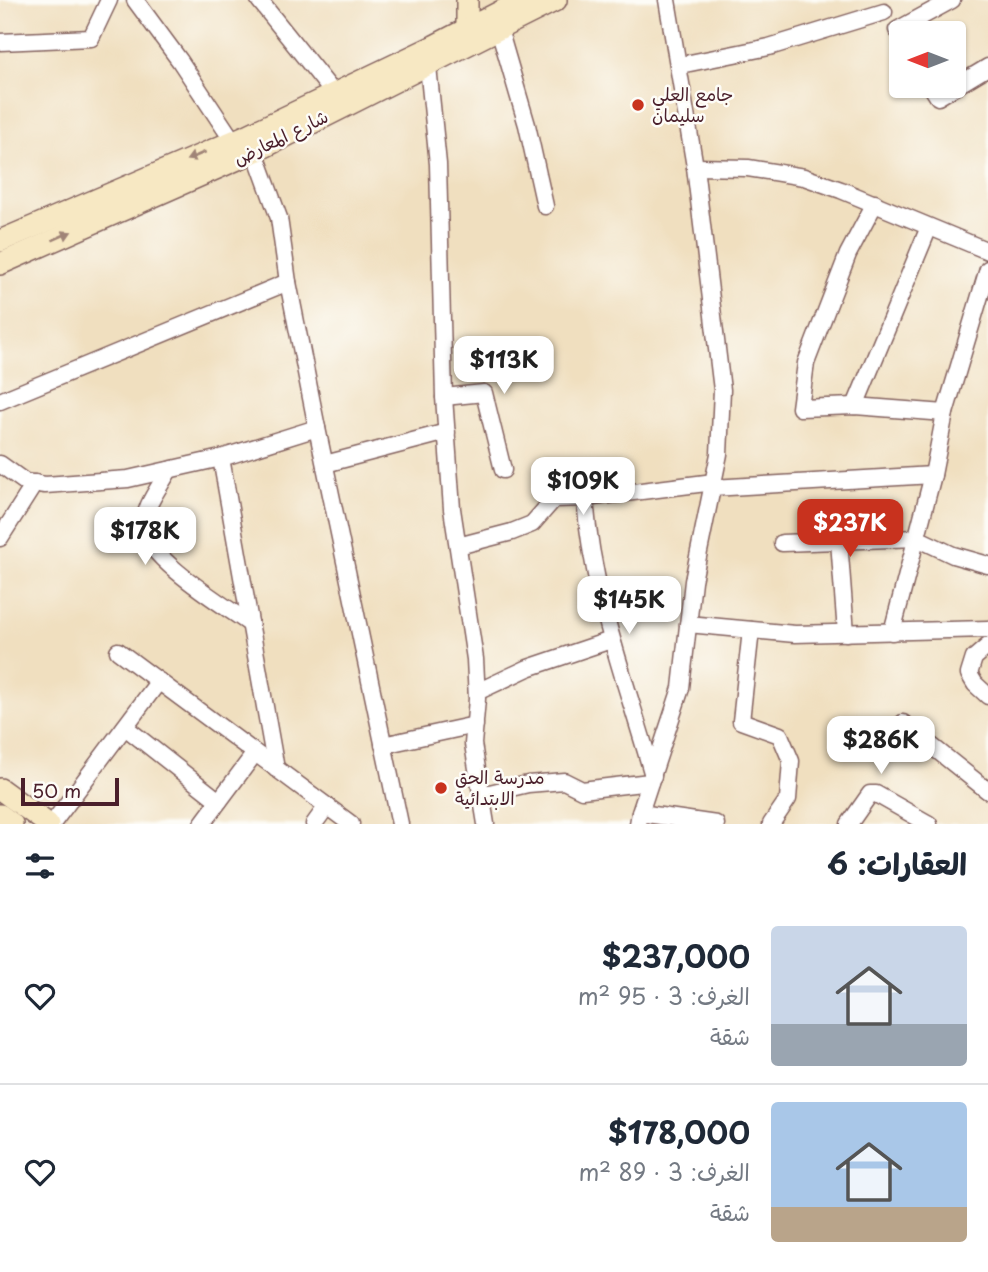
<!DOCTYPE html>
<html lang="ar">
<meta charset="utf-8">
<style>
:root{--surface:#fff;--page:#f6f6f7;--text:#1f2937;--muted:#747a83;--line:#e0e1e3;--accent:#c8321e}
body{margin:0;font-family:"Playpen Sans","Playpen Sans Arabic",sans-serif;background:var(--page);color:var(--text);direction:rtl;height:100vh;display:flex;flex-direction:column;font-size:26px;white-space:nowrap}
*{box-sizing:border-box;margin:0}
p{font-size:23px;color:var(--muted)}
.icon{flex:none;width:38px;height:38px;fill:none;stroke:currentColor;stroke-width:2;stroke-linecap:round;stroke-linejoin:round}
.map{position:relative;height:824px;overflow:hidden;direction:ltr}
.sheet{display:flex;flex-direction:column;background:var(--surface);flex:1}
.sheet>*{flex:none}
.needle{width:46px;rotate:270deg}
.tools{position:absolute;left:889px;top:21px;display:grid;gap:14px}
.tools a{display:grid;place-items:center;width:77px;height:77px;border-radius:7px;background:var(--surface);box-shadow:0 2px 5px #0004;font-size:35px}
.scale{position:absolute;left:21px;bottom:18px;width:98px;box-sizing:border-box;padding-left:7px;border:4px solid #4a1f2b;border-top:0;font-size:19px;line-height:24px;white-space:nowrap;color:#4a1f2b;-webkit-text-stroke:5px #fdfcf7;paint-order:stroke}
.price{position:absolute;translate:-50% -60px;padding:0 16px;border-radius:14px;background:#fff;color:#222;font-size:23px;line-height:46px;filter:drop-shadow(0 2px 4px #0008)}
.price::after{content:'';position:absolute;left:50%;top:42px;width:21px;height:16px;margin-left:-10px;background:inherit;clip-path:polygon(0 0,100% 0,50% 100%)}
.price.active{background:var(--accent);color:#fff}
ul{padding:0;list-style:none}
li{display:flex;align-items:center;gap:21px;height:175px;padding:0 21px}
li+li{border-top:2px solid var(--line)}
li span{display:grid;place-items:center;flex:none;width:196px;height:140px;border-radius:7px;color:#555}
li>.icon{margin-inline-start:auto}
span .icon{width:84px;height:84px;fill:#fffc;stroke-width:1}
li b{font-size:30px}
h2{display:flex;justify-content:space-between;align-items:center;height:84px;padding:0 21px;font-size:30px}
.map>svg:first-child{display:block}
.lines{fill:none;stroke-linecap:round;stroke-linejoin:round}
.street-casing{stroke:#84625f;stroke-width:19}
.secondary-casing{stroke:#84625f;stroke-width:24}
.street{stroke:#fff;stroke-width:16}
.secondary{stroke:#f7e8c3;stroke-width:21}
.oneway{fill:#a08477}
.poi-dot{fill:#c8321e;stroke:#fdfcf7;stroke-width:2.5}
.labels{text-anchor:middle;stroke-width:5;stroke-linejoin:round;paint-order:stroke}
.poi-label{font-size:18px;fill:#4a1f2b;stroke:#fdfcf7;text-anchor:start}
.street-label{font-size:18px;fill:#4a1f2b;stroke:#fdfcf7}
</style>
<div class="map">
<svg width="988" height="824" viewBox="0 0 988 824">
<rect width="100%" height="100%" fill="#fdfcf7"/>
<filter id="ink" filterUnits="userSpaceOnUse"><feTurbulence type="fractalNoise" baseFrequency=".0143" numOctaves="2"/><feDisplacementMap in="SourceGraphic" scale="14" xChannelSelector="R" yChannelSelector="G"/><feConvolveMatrix kernelMatrix="1 2 1 2 8 2 1 2 1" color-interpolation-filters="sRGB"/></filter>
<filter id="wash" filterUnits="userSpaceOnUse"><feTurbulence type="fractalNoise" baseFrequency=".00686" numOctaves="4" result="noise"/><feDisplacementMap in="SourceGraphic" scale="28" xChannelSelector="R" yChannelSelector="G"/><feGaussianBlur stdDeviation="1.57" result="paint"/><feColorMatrix in="noise" values="0 0 0 0 0 0 0 0 0 0 0 0 0 0 0 0 0 1.4 0 .05"/><feComposite in="paint" operator="in"/></filter>
<g filter="url(#wash)">
<rect width="100%" height="100%" fill="#f0dfbf"/>
</g>
<g filter="url(#ink)">
<g class="lines">
<defs>
<g id="street">
<path d="M135,0l45,61 53,80"/>
<path d="M259,0l76,95"/>
<path d="M499,29l28,96 18,81"/>
<path d="M897,30l55,-30"/>
<path d="M0,42l91,-4 18,-38"/>
<path d="M680,65l89,-18 115,-35"/>
<path d="M428,66l10,98 6,233 8,112 23,150 2,40 -4,45 13,80"/>
<path d="M931,86l7,11 50,-30"/>
<path d="M251,141l28,77 9,64 29,146 83,396"/>
<path d="M695,167l53,1 56,9 37,13 147,61"/>
<path d="M875,203l-27,51 -42,109 -6,45 55,-2 90,7"/>
<path d="M444,397l40,-4 19,77"/>
<path d="M0,401l288,-119"/>
<path d="M855,406l74,-179"/>
<path d="M221,458l55,311"/>
<path d="M0,464l25,18 20,3 83,-6 93,-21 96,-30"/>
<path d="M325,464l122,-32"/>
<path d="M169,470c-9,17 -27,38 -25,59 3,30 81,77 106,95"/>
<path d="M712,488l221,-13"/>
<path d="M585,498c7,98 42,185 68,278"/>
<path d="M0,538l35,-55"/>
<path d="M839,541l7,92"/>
<path d="M782,543l135,-5 36,17 35,10"/>
<path d="M458,546l54,-14 20,-8 22,-25 31,-1 129,-16"/>
<path d="M688,624l107,10 193,-5"/>
<path d="M751,630l-10,91 39,14 11,26 -3,38 -17,25"/>
<path d="M892,632l41,-157 12,-62 43,-144"/>
<path d="M988,646l-14,12 -5,16 6,10 13,12"/>
<path d="M118,651l233,173"/>
<path d="M477,692l51,-24 83,-28"/>
<path d="M903,723l85,68"/>
<path d="M125,727l94,74"/>
<path d="M383,745l92,-20"/>
<path d="M481,795l47,-11 36,-3 18,9 68,-8"/>
<path d="M640,813l76,11"/>
<path d="M52,824l107,-143"/>
<path d="M202,824l53,-71"/>
<path d="M314,824l13,-18"/>
<path d="M638,824l2,-11 41,-125 12,-107 26,-127 3,-64 -27,-223 -28,-167"/>
<path d="M849,824l21,-30h6l53,30"/>
</g>
<g id="secondary">
<path d="M467,29v-29"/>
<path d="M0,241l248,-106 186,-89 89,-46"/>
<path d="M0,264l256,-113 300,-151"/>
<path d="M0,789l48,35"/>
<path d="M0,815l12,9"/>
</g>
</defs>
<use href="#street" class="street-casing"/>
<use href="#secondary" class="secondary-casing"/>
<use href="#street" class="street"/>
<use href="#secondary" class="secondary"/>
</g>
<defs><path id="oneway-solid" d="M-6-.8H1V-3.2L6.5 0L1 3.2V.8H-6Z" transform="scale(1.75)"/></defs>
<g class="oneway">
<use href="#oneway-solid" transform="translate(196 156) rotate(157)"/>
<use href="#oneway-solid" transform="translate(62 236) rotate(-24)"/>
</g>
</g>
<g class="poi-dot">
<circle cx="638" cy="105" r="7"/>
<circle cx="441" cy="788" r="7"/>
</g>
<g class="labels">
<g class="poi-label">
<text x="652" y="101">جامع العلي<tspan x="652" dy="21">سليمان</tspan></text>
<text x="455" y="784">مدرسة الحق<tspan x="455" dy="21">الابتدائية</tspan></text>
</g>
<g class="street-label">
<text transform="translate(281 138) rotate(-26)" y="6">شارع المعارض</text>
</g>
</g>
</svg>
<div class="tools">
<a><svg class="needle" viewBox="-14 -14 28 28"><path d="M0-13l5 13h-10z" fill="#e53935"/><path d="M0 13l5-13h-10z" fill="#747a83"/></svg></a>
</div>
<div class="scale">50 m</div>
<b class="price" style="left:504px;top:396px">$113K</b>
<b class="price" style="left:583px;top:517px">$109K</b>
<b class="price active" style="left:850px;top:559px">$237K</b>
<b class="price" style="left:145px;top:567px">$178K</b>
<b class="price" style="left:629px;top:636px">$145K</b>
<b class="price" style="left:881px;top:776px">$286K</b>
</div>
<section class="sheet">
<h2>العقارات: 6<svg class="icon" aria-label="filters" viewBox="0 0 24 24"><path d="M4 7h16M4 17h16"/><circle cx="9" cy="7" r="2"/><circle cx="15" cy="17" r="2"/></svg></h2>
<ul>
<li><span style="background:linear-gradient(#c9d6e8 70%,#9aa5b1 0)"><svg class="icon" aria-label="home" viewBox="0 0 24 24"><path d="M3 11l9-7 9 7M6 9v11h12V9"/></svg></span><div><b>$237,000</b><p>الغرف: 3 · 95 m²</p><p>شقة</p></div><svg class="icon" aria-label="heart" viewBox="0 0 24 24"><path d="M12 20l-8-8c-3-5 5-10 8-4 3-6 11-1 8 4z"/></svg></li>
<li><span style="background:linear-gradient(#a9c7e8 75%,#b9a48a 0)"><svg class="icon" aria-label="home" viewBox="0 0 24 24"><path d="M3 11l9-7 9 7M6 9v11h12V9"/></svg></span><div><b>$178,000</b><p>الغرف: 3 · 89 m²</p><p>شقة</p></div><svg class="icon" aria-label="heart" viewBox="0 0 24 24"><path d="M12 20l-8-8c-3-5 5-10 8-4 3-6 11-1 8 4z"/></svg></li>
</ul>
</section>
